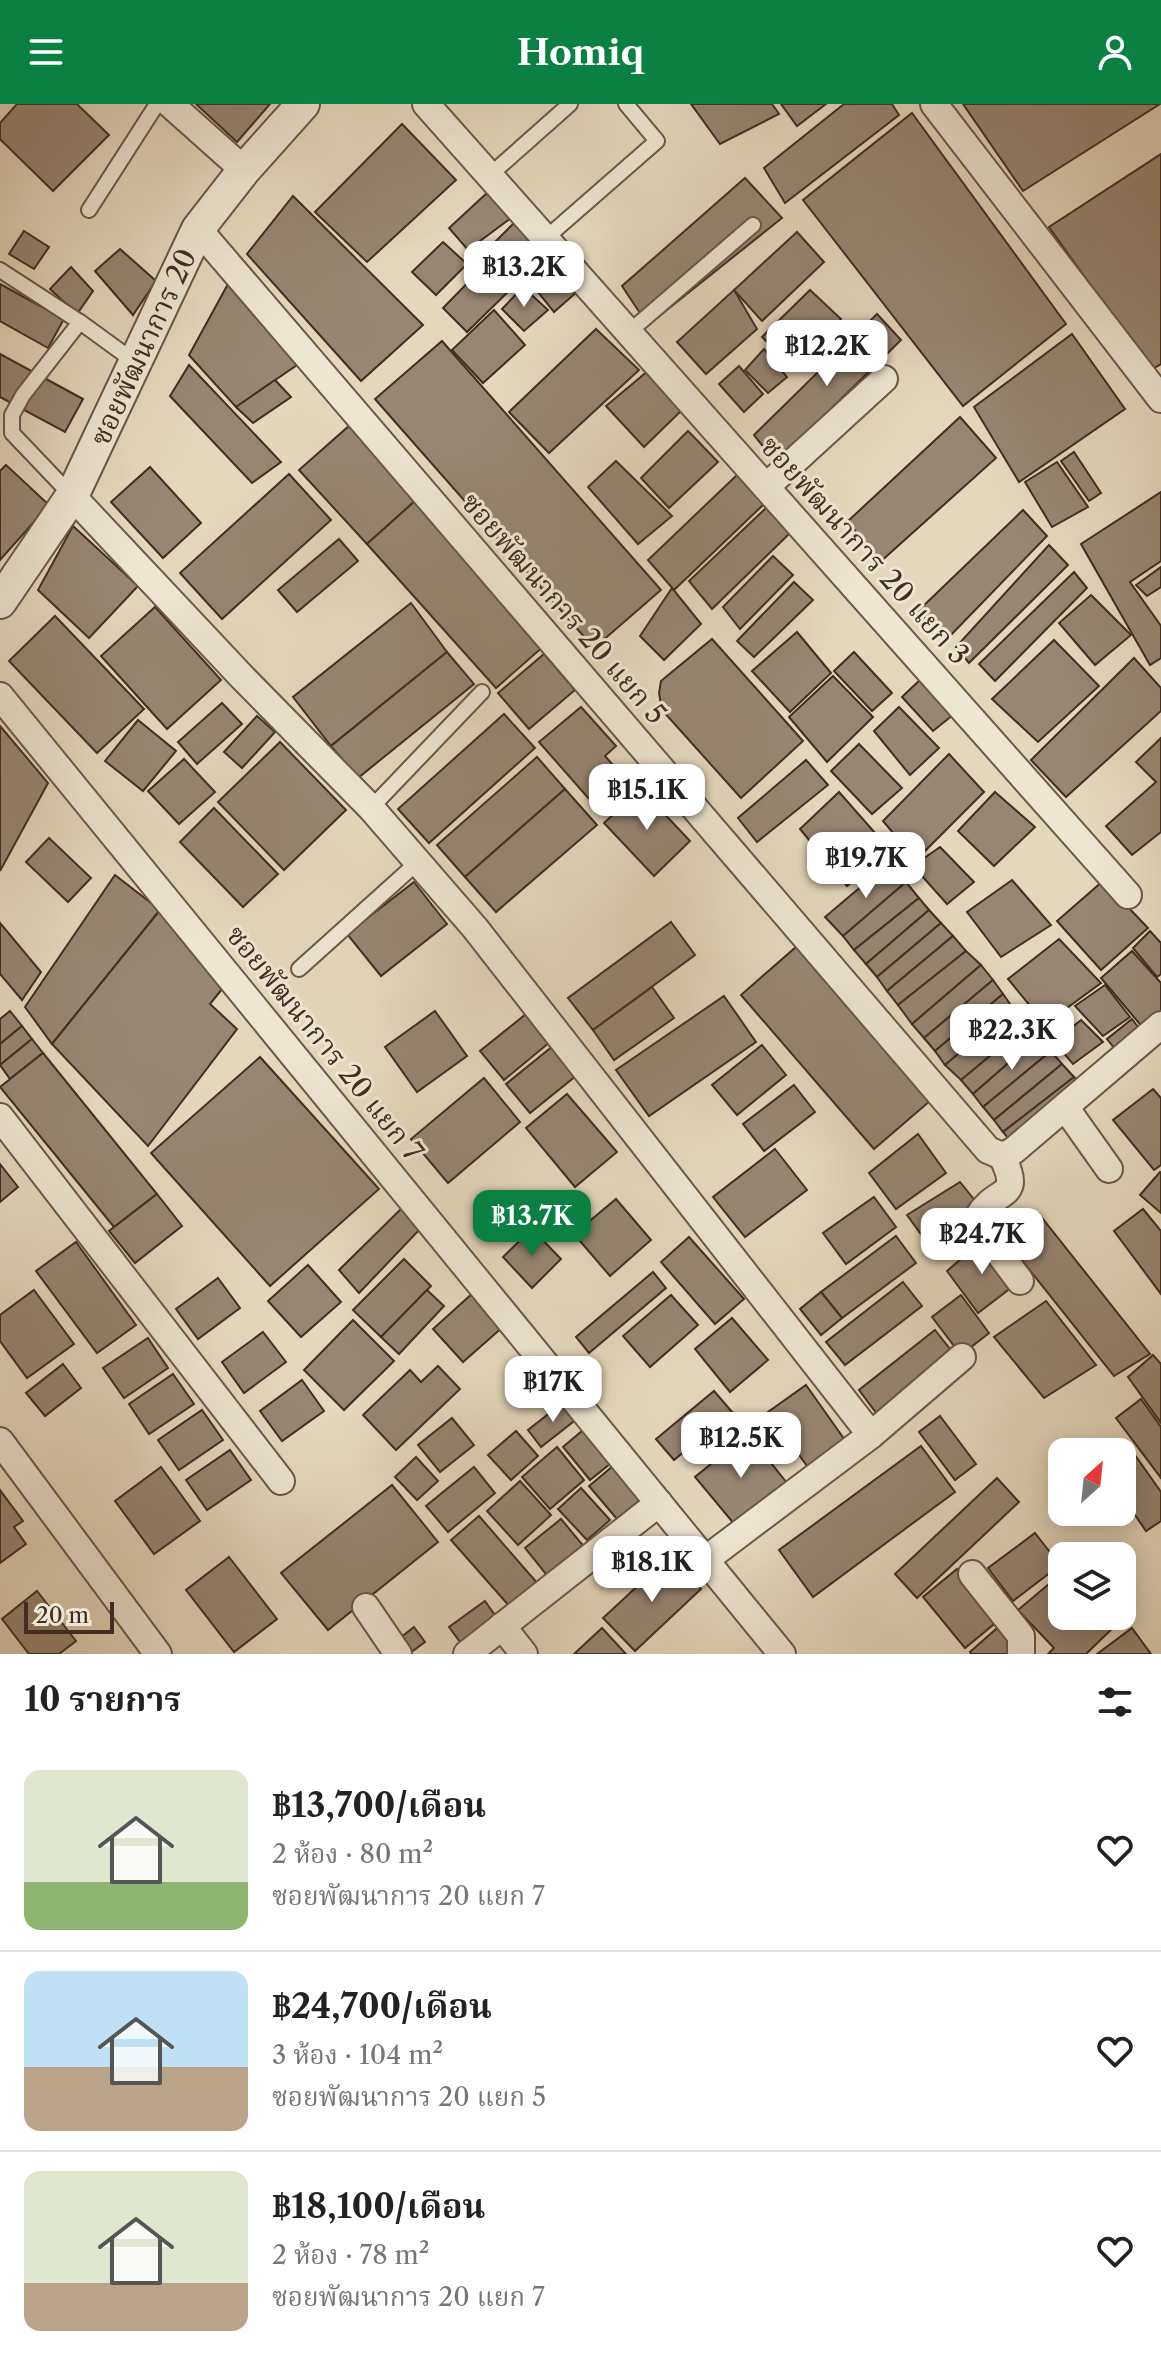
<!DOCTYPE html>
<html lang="th">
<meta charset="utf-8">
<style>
:root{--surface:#fff;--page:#f6f6f6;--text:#222;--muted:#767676;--line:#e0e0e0;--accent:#0b8043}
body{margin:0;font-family:"Libre Caslon Text","Noto Serif Thai",serif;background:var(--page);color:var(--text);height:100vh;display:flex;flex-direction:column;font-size:30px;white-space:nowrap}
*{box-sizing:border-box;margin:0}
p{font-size:26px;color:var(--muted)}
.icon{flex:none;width:44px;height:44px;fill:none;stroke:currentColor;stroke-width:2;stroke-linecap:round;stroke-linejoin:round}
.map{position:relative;height:1550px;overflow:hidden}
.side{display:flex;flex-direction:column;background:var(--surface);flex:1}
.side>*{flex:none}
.needle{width:52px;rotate:27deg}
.tools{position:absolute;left:1048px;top:1334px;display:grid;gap:16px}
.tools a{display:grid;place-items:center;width:88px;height:88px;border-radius:16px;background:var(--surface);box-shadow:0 4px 20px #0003;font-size:40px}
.scale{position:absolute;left:24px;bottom:20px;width:90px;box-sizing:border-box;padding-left:8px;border:4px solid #412e23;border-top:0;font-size:22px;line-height:28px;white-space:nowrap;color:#412e23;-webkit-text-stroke:6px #ede6d3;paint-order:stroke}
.price{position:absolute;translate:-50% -68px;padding:0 18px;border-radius:16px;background:#fff;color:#222;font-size:26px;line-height:52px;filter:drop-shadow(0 2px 4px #0008)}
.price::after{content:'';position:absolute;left:50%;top:48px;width:24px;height:18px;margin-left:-12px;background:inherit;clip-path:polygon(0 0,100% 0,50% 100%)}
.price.current{background:var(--accent);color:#fff}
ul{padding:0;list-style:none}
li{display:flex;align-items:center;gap:24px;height:200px;padding:0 24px}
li+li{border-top:2px solid var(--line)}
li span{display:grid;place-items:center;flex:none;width:224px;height:160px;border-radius:16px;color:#555}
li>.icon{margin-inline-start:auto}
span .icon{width:96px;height:96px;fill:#fffc;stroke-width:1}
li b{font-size:34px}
h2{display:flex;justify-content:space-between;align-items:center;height:96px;padding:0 24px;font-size:34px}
header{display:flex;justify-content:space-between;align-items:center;height:104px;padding:0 24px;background:var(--accent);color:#fff;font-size:36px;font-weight:700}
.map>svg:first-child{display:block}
.building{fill:#968673;stroke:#412e23;stroke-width:2}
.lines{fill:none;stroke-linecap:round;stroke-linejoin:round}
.service-casing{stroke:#6a5849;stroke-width:18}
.minor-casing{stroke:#6a5849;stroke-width:30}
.tertiary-casing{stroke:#6a5849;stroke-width:36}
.service{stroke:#ede6d3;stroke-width:14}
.minor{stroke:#ede6d3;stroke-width:26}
.tertiary{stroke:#ede6d3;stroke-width:32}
.labels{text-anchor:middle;stroke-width:6;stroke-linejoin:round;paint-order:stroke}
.street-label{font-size:28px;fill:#412e23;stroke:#ede6d3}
</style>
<header><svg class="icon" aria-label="menu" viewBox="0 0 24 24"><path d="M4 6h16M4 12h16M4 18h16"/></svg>Homiq<svg class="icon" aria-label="person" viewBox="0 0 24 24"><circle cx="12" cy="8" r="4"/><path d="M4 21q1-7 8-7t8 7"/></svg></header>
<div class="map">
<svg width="1161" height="1550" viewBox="0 0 1161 1550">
<rect width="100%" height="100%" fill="#e4d8bc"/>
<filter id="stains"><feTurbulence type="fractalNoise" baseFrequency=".0025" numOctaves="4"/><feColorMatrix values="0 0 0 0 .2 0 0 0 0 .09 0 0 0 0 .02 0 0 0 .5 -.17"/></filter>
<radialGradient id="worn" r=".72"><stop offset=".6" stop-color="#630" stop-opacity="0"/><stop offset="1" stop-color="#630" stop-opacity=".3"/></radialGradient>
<g class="building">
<path d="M17,0h60l32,31 -56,56 -53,-52v-16z"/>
<path d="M196,0h74l-33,38z"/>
<path d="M691,0h81l7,10 -59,30z"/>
<path d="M781,0h45l-29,22z"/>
<path d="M844,0h48l7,11 -114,88 -21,-35z"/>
<path d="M963,0h197l-137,87z"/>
<path d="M912,9l154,211 -103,82 -160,-206z"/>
<path d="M402,20l54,56 -89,82 -52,-50z"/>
<path d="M1161,50v210l-10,6 -102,-143z"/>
<path d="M745,74l37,40 -134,107 -26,-39z"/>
<path d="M487,89l24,25 -43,32 -19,-22z"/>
<path d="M293,92l130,129 -62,56 -114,-127z"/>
<path d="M516,117l26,24 -31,28 -22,-25z"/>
<path d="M24,127l25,16 -15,22 -25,-15z"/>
<path d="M797,128l27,30 -62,59 -28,-31z"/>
<path d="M443,138l24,22 -31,31 -24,-23z"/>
<path d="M120,145l36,32 -23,34 -38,-44z"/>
<path d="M551,155l27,32 -24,21 -25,-31z"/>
<path d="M488,158l25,25 -46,45 -24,-24z"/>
<path d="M71,163l22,24 -16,23 -27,-25z"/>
<path d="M0,180l64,35 -16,29 -48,-27z"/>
<path d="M228,180l69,81 -61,42 -47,-52z"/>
<path d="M523,183l25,23 -24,21 -22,-22z"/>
<path d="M734,186l23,39 -51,45 -29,-32z"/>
<path d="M810,186l31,29 -47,49 -32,-31z"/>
<path d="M494,206l31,35 -42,38 -31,-33z"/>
<path d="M877,210l24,26 -125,123 -22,-28z"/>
<path d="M596,225l43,41 -90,83 -40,-41z"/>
<path d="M1072,230l53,75 -106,73 -45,-75z"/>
<path d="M442,237l219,249 -67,58 -219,-249z"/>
<path d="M764,245l23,28 -19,16 -23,-23z"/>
<path d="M0,250l83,45 -18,33 -65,-35z"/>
<path d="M189,261l92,97 -29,21 -82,-87z"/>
<path d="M739,262l24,28 -19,18 -25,-28z"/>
<path d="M649,266l34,39 -39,38 -38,-41z"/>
<path d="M275,276l16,17 -38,26 -17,-16z"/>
<path d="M960,313l36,41 -117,105 -31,-42z"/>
<path d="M350,321l66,75 -49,44 -68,-74z"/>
<path d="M688,327l30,31 -49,46 -28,-30z"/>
<path d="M1074,348l27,41 -12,8 -28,-40z"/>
<path d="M616,357l56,55 -34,28 -50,-57z"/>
<path d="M1057,358l31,45 -36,20 -27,-45z"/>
<path d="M6,361l43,40 -49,55v-89z"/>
<path d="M150,363l51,56 -38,35 -52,-56z"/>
<path d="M289,370l42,46 -109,99 -42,-46z"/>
<path d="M737,371l27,29 -90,86 -26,-30z"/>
<path d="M1161,388v69l-31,21 31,44v32l-11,7 -69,-121z"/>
<path d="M416,396l129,145 -49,43 -129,-144z"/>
<path d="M766,404l24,25 -78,76 -23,-28z"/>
<path d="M1023,406l24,26 -100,103 -29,-28z"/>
<path d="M73,422l65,60 -49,52 -51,-48z"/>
<path d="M339,435l19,22 -61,51 -19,-22z"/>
<path d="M1049,441l19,20 -99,98 -13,-16z"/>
<path d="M773,452l20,19 -53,54 -17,-22z"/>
<path d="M1161,463v20l-14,9 -11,-11z"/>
<path d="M1074,468l13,16 -92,93 -16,-17z"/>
<path d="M794,478l19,18 -59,57 -17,-16z"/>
<path d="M672,484l29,36 -37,36 -24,-24z"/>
<path d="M1091,491l40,40 -36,30 -36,-42z"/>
<path d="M411,499l36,49 -116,94 -38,-49z"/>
<path d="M155,503l66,73 -54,49 -66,-73z"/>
<path d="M55,512l89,93 -47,44 -88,-92z"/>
<path d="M797,528l34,41 -41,39 -38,-41z"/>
<path d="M712,535l91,102 -62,57 -79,-88 -3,-17 2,-12z"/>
<path d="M1054,536l45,46 -61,56 -46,-43z"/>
<path d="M447,548l27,32 -116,94 -27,-32z"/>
<path d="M854,548l38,41 -20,18 -38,-40z"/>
<path d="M544,550l31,36 -46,39 -31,-36z"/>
<path d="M1134,554l27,30v23l-95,86 -35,-37z"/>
<path d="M833,572l40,41 -46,45 -38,-45z"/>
<path d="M923,573l35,34 -25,20 -31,-34z"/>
<path d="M222,599l20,21 -45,40 -19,-22z"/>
<path d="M581,603l35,39 -11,10 15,17 -30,27 -51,-58z"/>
<path d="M899,603l40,41 -29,27 -36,-44z"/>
<path d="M504,610l31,34 -106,95 -31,-34z"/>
<path d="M257,612l18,16 -33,36 -18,-16z"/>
<path d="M138,616l38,31 -33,40 -38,-30z"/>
<path d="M0,622l48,57 -48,88z"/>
<path d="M1161,634v94l-29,23 -26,-29 50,-44 -20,-20z"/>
<path d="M280,638l66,68 -62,60 -66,-68z"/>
<path d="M859,640l43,44 -30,26 -41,-43z"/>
<path d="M949,650l35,38 -68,68 -33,-39z"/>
<path d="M537,653l28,32 -100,88 -28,-32z"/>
<path d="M184,655l31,33 -36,32 -31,-33z"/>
<path d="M806,656l22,25 -71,57 -19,-24z"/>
<path d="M565,685l32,36 -101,87 -31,-35z"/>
<path d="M641,685l49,52 -36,35 -50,-53z"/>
<path d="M839,688l52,59 -44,35 -47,-57z"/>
<path d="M995,688l40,35 -41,39 -36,-35z"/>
<path d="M214,704l64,66 -35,33 -63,-65z"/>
<path d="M49,734l42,40 -23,24 -42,-40z"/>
<path d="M940,743l34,35 -27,22 -34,-38z"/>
<path d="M889,759l17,19 -62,55 -19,-20z"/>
<path d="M115,771l45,35 -108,134 -27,-37z"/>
<path d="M1012,776l39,45 -50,32 -34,-45z"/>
<path d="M1103,777l45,47 -47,42 -44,-49z"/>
<path d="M414,778l33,42 -66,52 -34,-42z"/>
<path d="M906,778l13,16 -65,52 -11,-14z"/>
<path d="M919,794l10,12 -63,54 -12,-14z"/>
<path d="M160,806l63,78 -13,16 27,25 -89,117 -96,-102z"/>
<path d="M929,806l12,13 -64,54 -11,-13z"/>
<path d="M671,818l24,33 -102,75 -25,-32z"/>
<path d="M0,819l41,49 -19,28 -22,-26z"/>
<path d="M941,819l12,13 -66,55 -10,-14z"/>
<path d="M1150,827l11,12v31l-4,3 -24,-29z"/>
<path d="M953,832l13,15 -68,54 -11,-14z"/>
<path d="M1059,835l42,44 -56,41 -37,-45z"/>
<path d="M796,843l134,154 -56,48 -133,-154z"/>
<path d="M966,847l15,14 -69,59 -14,-19z"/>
<path d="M1132,847l29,32v33l-17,13 -43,-51z"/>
<path d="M981,861l12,15 -69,58 -12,-14z"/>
<path d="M993,876l10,14 -68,57 -11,-13z"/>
<path d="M1105,881l25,32 -27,19 -28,-30z"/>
<path d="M652,883l22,31 -60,42 -21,-30z"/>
<path d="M1003,890l10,14 -68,57 -10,-14z"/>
<path d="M724,892l32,46 -107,74 -33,-46z"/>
<path d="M1013,904l13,18 -65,54 -16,-15z"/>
<path d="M10,907l12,15 -22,18v-25z"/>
<path d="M435,907l32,45 -50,36 -32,-45z"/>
<path d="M526,910l24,28 -46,38 -24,-29z"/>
<path d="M1132,915l12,16 -25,19 -12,-15z"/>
<path d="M1081,916l22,22 -30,22 -19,-22z"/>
<path d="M22,922l10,13 -32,26v-21z"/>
<path d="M1026,922l11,12 -64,56 -12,-14z"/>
<path d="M1037,934l14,13 -68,56 -10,-13z"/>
<path d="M32,935l11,14 -33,26 -10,-14z"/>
<path d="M762,941l24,30 -49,40 -25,-30z"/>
<path d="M553,942l24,29 -47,38 -24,-29z"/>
<path d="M1051,947l11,13 -68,56 -11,-13z"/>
<path d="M43,949l114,141 -43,33 -114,-140z"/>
<path d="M260,953l119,132 -109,97 -119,-133z"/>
<path d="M1062,960l12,13 -71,55 -9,-12z"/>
<path d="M1074,973l8,9 -69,58 -10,-12z"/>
<path d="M484,974l36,44 -72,61 -37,-44z"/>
<path d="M794,981l21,27 -51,39 -21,-27z"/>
<path d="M1153,985l8,9v67l-7,5 -41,-50z"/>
<path d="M567,990l50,58 -42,35 -49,-59z"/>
<path d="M918,1030l28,39 -50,36 -27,-36z"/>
<path d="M775,1045l32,41 -62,47 -32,-40z"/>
<path d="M0,1060l18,23 -18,15z"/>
<path d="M1160,1068l1,1v40l-21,-18z"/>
<path d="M960,1078l20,25 2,25 -43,27 -32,-44z"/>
<path d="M157,1090l25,32 -47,37 -26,-32z"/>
<path d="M874,1093l22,30 -50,37 -23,-31z"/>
<path d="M616,1095l35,41 -41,36 -36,-42z"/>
<path d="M404,1102l18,21 -63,66 -20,-23z"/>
<path d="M1143,1105l18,22v63l-47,-63z"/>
<path d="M1039,1110l111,140 -36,22 -109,-137z"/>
<path d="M532,1125l29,30 -29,29 -29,-31z"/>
<path d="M896,1132l20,27 -74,55 -21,-26z"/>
<path d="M689,1133l55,62 -29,25 -54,-62z"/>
<path d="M983,1136l37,41 -42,32 -31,-42z"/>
<path d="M76,1138l60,83 -39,28 -61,-82z"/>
<path d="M404,1155l27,27 -50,51 -28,-27z"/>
<path d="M308,1161l33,37 -40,35 -33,-36z"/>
<path d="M653,1168l13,16 -77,65 -13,-16z"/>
<path d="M218,1174l22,30 -42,31 -22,-30z"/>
<path d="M903,1178l19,24 -77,59 -19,-23z"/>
<path d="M34,1186l40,54 -47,34 -27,-37v-26z"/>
<path d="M427,1186l17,16 -45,48 -18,-17z"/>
<path d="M474,1188l30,34 -41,36 -30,-33z"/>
<path d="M821,1188l21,26 -21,17 -21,-26z"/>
<path d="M671,1191l27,30 -48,42 -27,-31z"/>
<path d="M961,1191l28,38 -28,22 -29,-38z"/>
<path d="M1046,1197l50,64 -52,33 -50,-61z"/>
<path d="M732,1214l36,42 -38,32 -35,-43z"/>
<path d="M353,1216l41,41 -50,49 -40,-40z"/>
<path d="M935,1226l19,24 -77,60 -18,-24z"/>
<path d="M263,1228l23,30 -42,31 -22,-31z"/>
<path d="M148,1234l20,30 -44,30 -21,-30z"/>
<path d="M1153,1251l8,9v59l-33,-46z"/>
<path d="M63,1260l18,24 -36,28 -19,-23z"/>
<path d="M438,1262l22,23 -64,61 -33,-35 47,-45 11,12z"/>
<path d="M173,1270l21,30 -45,30 -20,-30z"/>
<path d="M302,1276l22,31 -42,30 -22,-30z"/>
<path d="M806,1281l41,58 -37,27 -42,-58z"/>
<path d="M714,1287l18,21 -58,48 -18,-21z"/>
<path d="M1141,1295l20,28v51l-45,-60z"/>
<path d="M565,1297l13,17 -37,29 -13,-17z"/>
<path d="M202,1306l21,30 -44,30 -21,-30z"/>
<path d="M940,1312l36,48 -21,16 -36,-48z"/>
<path d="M452,1314l22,27 -34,27 -22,-27z"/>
<path d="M589,1321l27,34 -26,21 -27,-33z"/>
<path d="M516,1327l22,25 -27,24 -23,-25z"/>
<path d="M748,1330l39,49 -52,42 -40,-48z"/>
<path d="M921,1342l34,46 -142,105 -34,-47z"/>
<path d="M557,1343l27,33 -34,29 -28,-32z"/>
<path d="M1130,1344l31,44v29l-15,10 -24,-35v-42z"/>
<path d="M230,1346l21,30 -44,30 -21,-30z"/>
<path d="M416,1353l22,24 -21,19 -22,-23z"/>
<path d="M619,1357l28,33 -30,25 -28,-33z"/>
<path d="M161,1363l39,54 -46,33 -39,-53z"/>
<path d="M474,1363l21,26 -47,39 -22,-26z"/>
<path d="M997,1374l22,24 -102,96 -22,-24z"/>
<path d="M520,1377l31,34 -33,30 -31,-34z"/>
<path d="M392,1381l46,57 -110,88 -47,-57z"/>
<path d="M581,1384l29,32 -23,20 -29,-31z"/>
<path d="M0,1386l23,31 -9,6 12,17 -26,19z"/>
<path d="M479,1412l59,68 -27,24 -60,-68z"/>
<path d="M561,1415l25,30 -36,30 -25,-31z"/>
<path d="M1035,1429l25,32 -47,36 -25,-33z"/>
<path d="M670,1452l31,33 -66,62 -32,-33z"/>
<path d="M229,1453l48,62 -43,33 -48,-62z"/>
<path d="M957,1465l42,51 -34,28 -42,-51z"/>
<path d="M1062,1469v43h48l7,8 -31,30h-38l6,-6 -36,-38z"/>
<path d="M37,1487l39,50 -17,13h-30l-27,-35z"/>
<path d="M485,1497l14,20 -36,25 -14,-19z"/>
<path d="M1004,1518l29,32h-62l-1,-2z"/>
<path d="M414,1523l11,15 -15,11 -11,-14z"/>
<path d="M602,1524l24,26h-52z"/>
<path d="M1132,1524l19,26h-54z"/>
</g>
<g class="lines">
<defs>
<g id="service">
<path d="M490,71l80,-71"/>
<path d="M89,106l68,-106"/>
<path d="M546,134l111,-97 -31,-37"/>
<path d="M0,166l80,52 55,40"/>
<path d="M629,228l124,-107"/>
<path d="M72,392l-60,-63v-18l11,-20 57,-73"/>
<path d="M371,704l111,-116"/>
<path d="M299,865l120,-108"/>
</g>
<g id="minor">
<path d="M170,0l74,66"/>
<path d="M426,0l702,791"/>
<path d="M934,0l227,295"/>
<path d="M198,125l790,921 14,6 11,-5 148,-126"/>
<path d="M766,383l118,-108"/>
<path d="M72,392l171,182 128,130 104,120 396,507"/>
<path d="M0,592l782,958"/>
<path d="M1065,1003l44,62"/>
<path d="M0,1013l281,364"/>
<path d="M1002,1052c22,45 -6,30 -24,61l9,20 33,44"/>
<path d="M0,1337l158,213"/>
<path d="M705,1456l166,-125 91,-78"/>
<path d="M972,1470l49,62v18"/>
<path d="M366,1503l32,47"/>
<path d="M502,1522l22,28"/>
<path d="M467,1550l192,-151"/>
</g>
<path id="tertiary" d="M0,498l72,-106 126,-267 46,-59 59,-66"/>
</defs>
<use href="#service" class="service-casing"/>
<use href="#minor" class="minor-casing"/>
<use href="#tertiary" class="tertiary-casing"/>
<use href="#service" class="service"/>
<use href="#minor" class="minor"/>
<use href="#tertiary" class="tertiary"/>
</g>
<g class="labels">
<g class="street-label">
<text transform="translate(143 243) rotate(-65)" y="10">ซอยพัฒนาการ 20</text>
<text transform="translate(865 446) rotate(48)" y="10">ซอยพัฒนาการ 20 แยก 3</text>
<text transform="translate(564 504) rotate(49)" y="10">ซอยพัฒนาการ 20 แยก 5</text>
<text transform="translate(325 939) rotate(51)" y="10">ซอยพัฒนาการ 20 แยก 7</text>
</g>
</g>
<rect width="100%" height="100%" filter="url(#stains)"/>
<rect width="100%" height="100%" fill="url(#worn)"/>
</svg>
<div class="tools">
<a><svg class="needle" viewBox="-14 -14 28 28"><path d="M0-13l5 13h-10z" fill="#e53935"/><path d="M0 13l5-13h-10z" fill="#767676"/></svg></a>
<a><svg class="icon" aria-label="layers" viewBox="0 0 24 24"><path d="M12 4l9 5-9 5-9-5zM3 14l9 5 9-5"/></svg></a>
</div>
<div class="scale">20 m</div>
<b class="price" style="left:524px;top:205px">฿13.2K</b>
<b class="price" style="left:827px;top:284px">฿12.2K</b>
<b class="price" style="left:647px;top:728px">฿15.1K</b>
<b class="price" style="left:866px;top:796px">฿19.7K</b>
<b class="price" style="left:1012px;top:968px">฿22.3K</b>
<b class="price current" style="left:532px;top:1154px">฿13.7K</b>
<b class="price" style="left:982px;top:1172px">฿24.7K</b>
<b class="price" style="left:553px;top:1320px">฿17K</b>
<b class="price" style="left:741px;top:1376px">฿12.5K</b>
<b class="price" style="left:652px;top:1500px">฿18.1K</b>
</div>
<section class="side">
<h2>10 รายการ<svg class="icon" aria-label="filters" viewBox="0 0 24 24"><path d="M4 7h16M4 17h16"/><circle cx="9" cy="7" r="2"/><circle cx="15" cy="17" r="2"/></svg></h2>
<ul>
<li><span style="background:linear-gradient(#dfe7d0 70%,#8fb573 0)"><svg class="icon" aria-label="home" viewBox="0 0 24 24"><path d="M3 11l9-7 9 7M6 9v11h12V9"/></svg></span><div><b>฿13,700/เดือน</b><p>2 ห้อง · 80 m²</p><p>ซอยพัฒนาการ 20 แยก 7</p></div><svg class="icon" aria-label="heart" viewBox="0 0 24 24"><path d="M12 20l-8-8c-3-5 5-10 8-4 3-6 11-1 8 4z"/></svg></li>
<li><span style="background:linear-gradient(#bfe0f5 60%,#b9a48a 0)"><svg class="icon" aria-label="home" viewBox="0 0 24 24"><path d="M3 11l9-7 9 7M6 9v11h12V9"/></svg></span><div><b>฿24,700/เดือน</b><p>3 ห้อง · 104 m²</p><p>ซอยพัฒนาการ 20 แยก 5</p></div><svg class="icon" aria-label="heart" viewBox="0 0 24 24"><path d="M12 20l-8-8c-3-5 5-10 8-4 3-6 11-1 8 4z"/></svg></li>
<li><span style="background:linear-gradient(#dfe7d0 70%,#b9a48a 0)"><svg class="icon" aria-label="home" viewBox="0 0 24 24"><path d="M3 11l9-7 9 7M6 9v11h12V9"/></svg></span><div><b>฿18,100/เดือน</b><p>2 ห้อง · 78 m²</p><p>ซอยพัฒนาการ 20 แยก 7</p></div><svg class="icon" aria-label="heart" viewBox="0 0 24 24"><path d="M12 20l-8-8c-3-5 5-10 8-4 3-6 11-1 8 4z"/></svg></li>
</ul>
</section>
